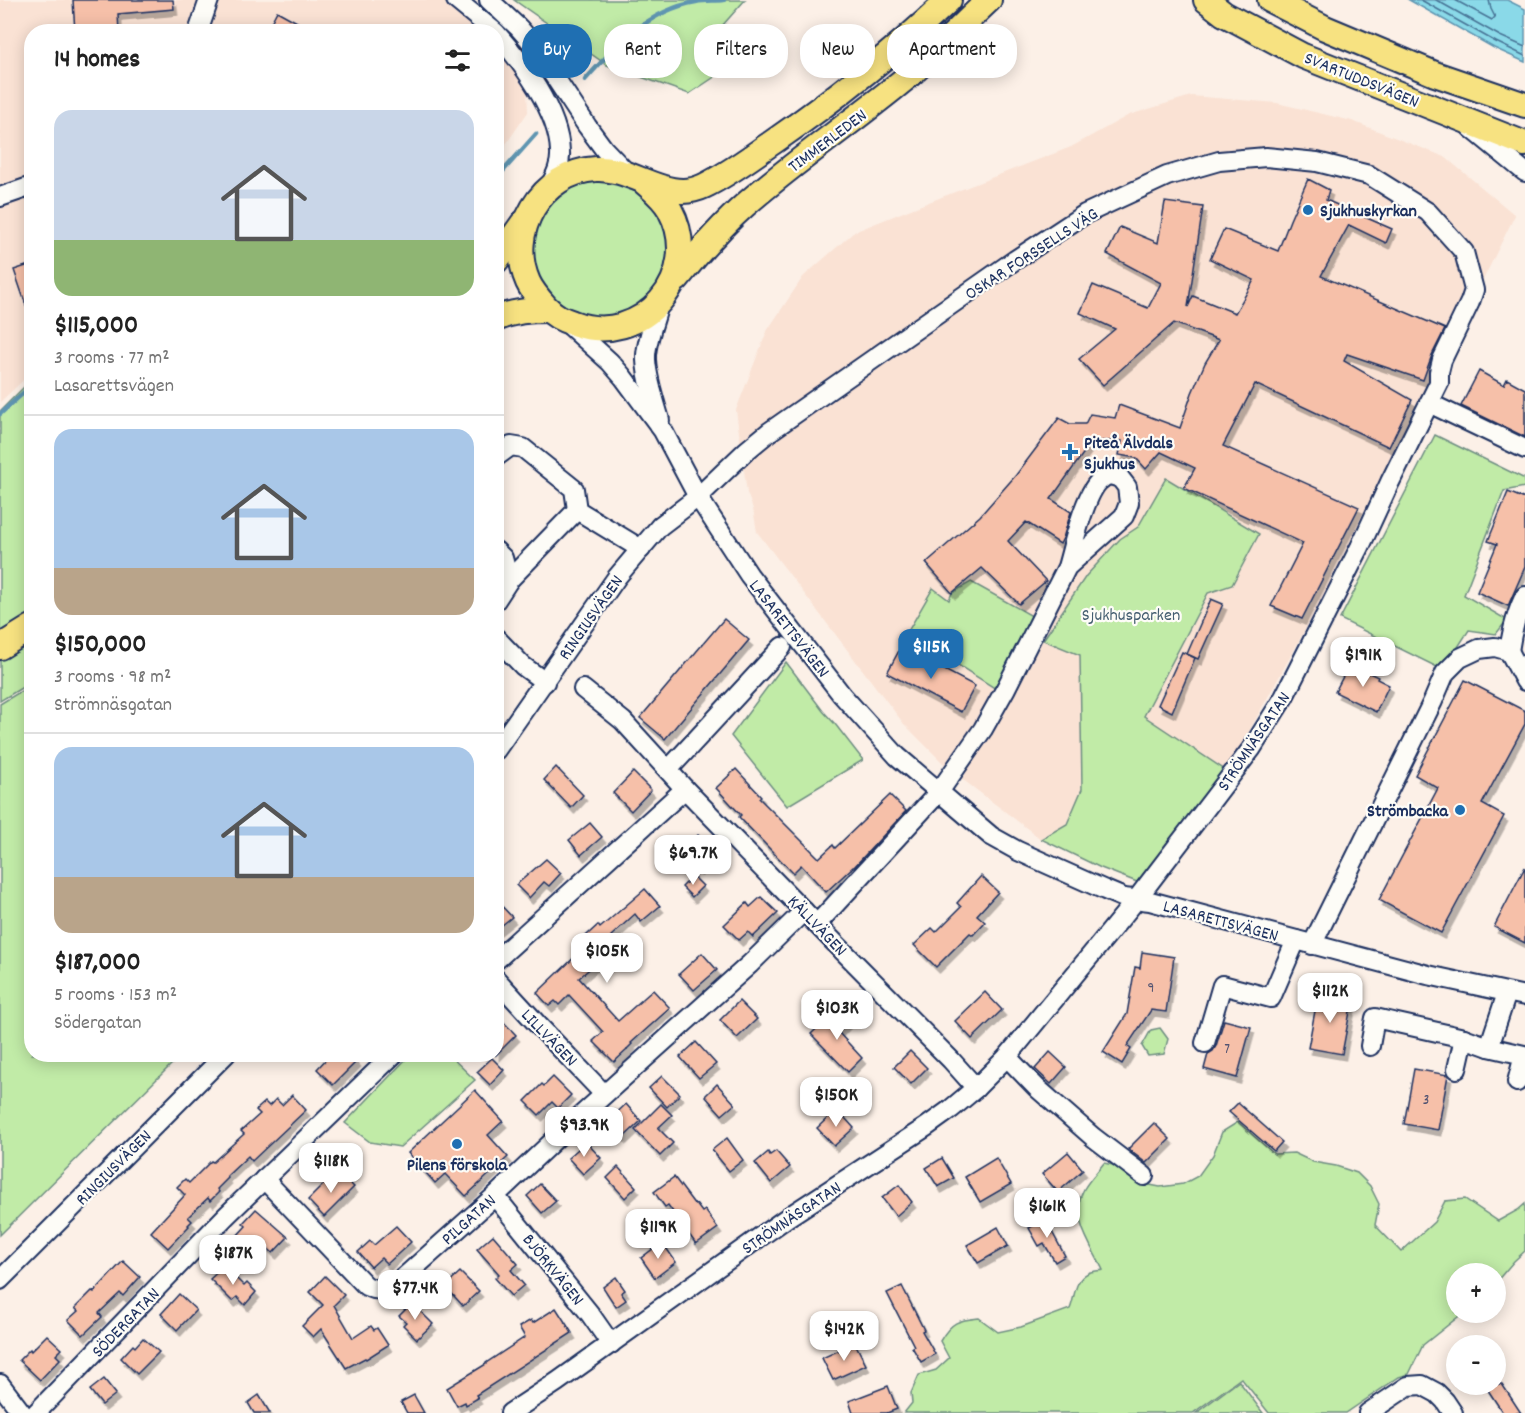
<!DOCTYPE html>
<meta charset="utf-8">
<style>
:root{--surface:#fff;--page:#f2f2f2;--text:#222;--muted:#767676;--line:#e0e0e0;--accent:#1f6fb2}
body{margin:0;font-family:Dekko,sans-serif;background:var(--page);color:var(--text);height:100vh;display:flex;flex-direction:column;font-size:22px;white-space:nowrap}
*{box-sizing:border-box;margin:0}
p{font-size:20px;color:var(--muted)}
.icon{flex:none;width:33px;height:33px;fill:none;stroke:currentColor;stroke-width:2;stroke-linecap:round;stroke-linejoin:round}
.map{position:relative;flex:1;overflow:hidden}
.details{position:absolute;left:24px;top:24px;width:480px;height:1038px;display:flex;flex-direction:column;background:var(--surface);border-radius:24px;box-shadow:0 3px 15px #0003}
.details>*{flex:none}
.top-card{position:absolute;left:522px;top:24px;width:570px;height:54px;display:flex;gap:12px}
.fabs{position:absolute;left:1446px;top:1263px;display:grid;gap:12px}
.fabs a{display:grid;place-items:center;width:60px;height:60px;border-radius:50%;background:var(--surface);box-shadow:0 3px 15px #0003;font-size:30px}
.price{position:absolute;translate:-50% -51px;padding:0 14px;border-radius:12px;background:#fff;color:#222;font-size:20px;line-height:39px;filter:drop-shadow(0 2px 3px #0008)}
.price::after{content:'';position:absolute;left:50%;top:36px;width:18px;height:14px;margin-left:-9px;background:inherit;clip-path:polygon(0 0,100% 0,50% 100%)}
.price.current{background:var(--accent);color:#fff}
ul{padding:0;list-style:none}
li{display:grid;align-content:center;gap:12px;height:318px;padding:0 30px}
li+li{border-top:2px solid var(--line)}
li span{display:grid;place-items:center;height:186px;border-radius:18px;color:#555}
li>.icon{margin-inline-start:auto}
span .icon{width:108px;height:108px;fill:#fffc;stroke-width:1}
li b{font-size:26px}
h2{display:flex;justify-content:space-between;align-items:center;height:72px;padding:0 30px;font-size:26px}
.chip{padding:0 21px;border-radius:24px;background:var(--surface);box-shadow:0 3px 15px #0003;font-size:21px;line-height:54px}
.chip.current{background:var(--accent);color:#fff}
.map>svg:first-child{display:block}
.built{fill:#fae2d4}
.green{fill:#c1eba7;stroke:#6e8d82;stroke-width:1.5}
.water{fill:#8ad9e8;stroke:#5e95b1;stroke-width:1.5}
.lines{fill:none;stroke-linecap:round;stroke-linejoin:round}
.shore{stroke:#477395;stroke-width:1.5}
.stream{stroke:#5e95b1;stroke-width:4.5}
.building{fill:#f6c0a9;stroke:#1b2f5e;stroke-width:1.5;filter:url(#shadow)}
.minor-casing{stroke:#1b2f5e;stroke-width:22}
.major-casing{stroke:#1b2f5e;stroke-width:28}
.minor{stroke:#fdfcf7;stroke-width:18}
.major{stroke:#f7e281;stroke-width:24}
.poi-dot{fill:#1f6fb2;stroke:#fdfcf7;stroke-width:2}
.labels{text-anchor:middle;stroke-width:4.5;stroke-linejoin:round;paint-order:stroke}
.number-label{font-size:15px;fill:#525371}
.street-label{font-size:18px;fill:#1b2f5e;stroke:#fdfcf7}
.poi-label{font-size:18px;font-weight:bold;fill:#1b2f5e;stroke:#fdfcf7;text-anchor:start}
.park-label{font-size:18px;fill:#445e70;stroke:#fdfcf7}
</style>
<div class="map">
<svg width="1525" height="1413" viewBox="0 0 1525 1413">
<defs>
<filter id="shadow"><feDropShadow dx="3.5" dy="6" stdDeviation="0" flood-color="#0004"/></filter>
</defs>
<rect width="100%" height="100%" fill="#fcf0e7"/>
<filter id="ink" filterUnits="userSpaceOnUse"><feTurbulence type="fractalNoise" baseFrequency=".0167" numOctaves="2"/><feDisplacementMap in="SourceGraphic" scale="12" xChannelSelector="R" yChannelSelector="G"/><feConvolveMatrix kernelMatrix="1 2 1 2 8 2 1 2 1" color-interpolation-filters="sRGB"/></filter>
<g filter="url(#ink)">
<g class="built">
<path d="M0,0h442l18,10 21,21 -449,1 -1,341 -31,29z"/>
<path d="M497,48l9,10 21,33 1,21 -31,45z"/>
<path d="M1191,96l86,7 75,18 93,36 70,58 -158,321 -130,235 -90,111 -36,-14 -60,-29 -75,-57 -23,-19 -39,-39 -147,-192 -4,-23 -6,-16 -11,-83 31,-79 36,-54 51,-45 57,-23 160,-62 58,-32z"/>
</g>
<g class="green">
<path d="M514,0h231l-31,35 11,35 -36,24 -82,-29z"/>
<circle cx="601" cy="248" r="68"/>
<path d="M31,380v302l-31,19v-290z"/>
<path d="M1435,435l90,44v8l-21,4 -40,104 43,25 -11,14 -27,-4 -26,40 -103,-51z"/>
<path d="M1166,478l93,56 -27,51 -24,8 -64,123 81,54 -88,112 -36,-14 -60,-29 26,-15 15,-35 -2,-134 -37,-15 43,-64 34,-37 18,-12z"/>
<path d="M971,582l61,34 -36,73 -89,-56 26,-45 16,12 3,-7z"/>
<path d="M786,662l37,49 12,13 28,36 -76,46 -56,-70z"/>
<path d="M31,685l1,369 149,1 -181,180v-531z"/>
<path d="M1160,1028l8,11 -4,15 -16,2 -6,-10 9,-16z"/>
<path d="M410,1055h39l26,25 -75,67 -30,-5 -25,-19z"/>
<path d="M1238,1122l36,32 20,-1 19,9 23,4 21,7 13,13 9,18 -4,21 26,27 33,-30 11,-21 20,-2 33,22 20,-11 7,-6v47l-11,10 -18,21v-8h-40v38l7,1 -40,32 -14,29 -10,3 -53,36h-77l-28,-35 -48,35h-289l8,-10 -1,-10 8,-18 17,-5 13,-12 -9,-17c11,-19 18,-21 39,-23l19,14 23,-5 49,-18c5,-12 4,-29 18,-36 4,-2 11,-2 15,-3 -12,-25 -34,-53 -19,-81 5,-9 14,-18 20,-26l18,4 18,16 20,4 23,-3 15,-8 15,-21 9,-23z"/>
<path d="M1239,1381l24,32h-67z"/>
</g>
<path class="water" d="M1409,0h98l18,9v53l-31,-14z"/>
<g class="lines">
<g class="shore">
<path d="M1421,0l75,42 29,14"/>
<path d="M1436,0l64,36 25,11"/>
<path d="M1455,0l37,20 3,-3 -4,-8 -2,-9"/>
</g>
<g class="stream">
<path d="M585,80c30,-34 64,-70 111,-78 9,-2 19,-1 28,-2"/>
<path d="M496,179l40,-45"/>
<path d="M0,414l32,-29"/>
</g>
</g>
<g class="building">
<path d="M73,0h100l1,9 -56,5 1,18h-44z"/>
<path d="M277,11l38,21h-49z"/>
<path d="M1308,179l21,11 -3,10 66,29 -6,14 -37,-18 -28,51 124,53 -13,26 -9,25 -76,-26 -3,7 68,39 -23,47 -134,-63 -32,62 136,61 -57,112 -31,-13 32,-63 -119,-55 11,-20 -34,-16 -15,17 -10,-11 -17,-3 3,-14h-30l-41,58 20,13 -8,26 -3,6 -34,-22 -18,19 38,40 -27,23 -37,-36 -30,25 -26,-30 54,-47 36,-41 43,-57 11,6h15l5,-10 25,4 4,-13 61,23 12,-35 13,-30 14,-23 -45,-17 -71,62 -24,-26 36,-30 -35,-16 13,-28 55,23 13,-25 -54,-29 13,-27 38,16 7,-41 38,5 -15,100 5,-11 42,17 19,-33 -44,-21 14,-30 54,22 12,-31z"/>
<path d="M32,264v50h-3l-15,-44z"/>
<path d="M1479,371l25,14 3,-6 18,10v48l-64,-31z"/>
<path d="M1508,492l17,7v68l-17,39 -31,-14 20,-48 -9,-3z"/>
<path d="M1211,599l12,5 -25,55 -11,-5z"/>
<path d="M724,619l25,21 -84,99 -25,-21z"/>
<path d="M901,647l74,39 -14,26 -74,-39z"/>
<path d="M1182,652l13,6 -23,54 -14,-7z"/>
<path d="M1348,667l11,5 2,-3 17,8 -1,2 12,6 -13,27 -41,-20z"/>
<path d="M1465,680l60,31v13l-43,80 22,12 -63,117 -62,-33 59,-112 -23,-13z"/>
<path d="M556,767l27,28 -12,13 -27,-28z"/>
<path d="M736,769l25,27 -2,2 60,60 14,-13 2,3 55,-53 16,16 -52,56h-1l-27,25 -25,-27 -8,8 -54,-56 2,-2 -25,-27z"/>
<path d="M633,772l18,18 -20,21 -18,-18z"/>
<path d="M590,823l12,14 -21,18 -12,-15z"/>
<path d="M698,835l18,17 -18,18 -17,-16z"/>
<path d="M546,859l15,14 -12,13 -5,-4 -15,16 -13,-13z"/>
<path d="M1525,867v76l-31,-16z"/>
<path d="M693,876l10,10 -11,11 -10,-10z"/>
<path d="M981,876l17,16 -21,23 8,7 -12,13 -3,-2 -34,34 -22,-22 18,-17 4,4 25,-25 -4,-4z"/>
<path d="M645,889l15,17 -19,16 -6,-8 -24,22 7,8 -39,34 39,43 35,-31 17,18 -39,35 1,1 -5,5v1l-13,12 -21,-21 10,-9 -34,-37 -10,10 -4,-4 -6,5 -12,-13 45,-43 -5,-6 21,-19 2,3z"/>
<path d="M761,897l17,16 -25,24 -5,-5 -9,8 -15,-15 23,-22 3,4z"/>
<path d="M496,900l16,17 -16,13z"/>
<path d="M1142,952l32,5 -8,55 -15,-2 -24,36 4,3 -9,15 -19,-12 24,-38 8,-47 5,1z"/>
<path d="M702,953l15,17 -23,20 -15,-16z"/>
<path d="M985,992l17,18 -30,29 -17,-18z"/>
<path d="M1318,995l34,6 -10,53 -34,-6z"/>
<path d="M739,1001l18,18 -20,19 -17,-18z"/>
<path d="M836,1010l11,12 -9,10 24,26 -14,14 -37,-38z"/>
<path d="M496,1014l20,21 -20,20z"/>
<path d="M1224,1020l27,7 -14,51 -33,-9 4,-15 5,-3 3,-5z"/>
<path d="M696,1042l20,22 -17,14 -19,-21z"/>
<path d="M910,1051l17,17 -16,16 -17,-17z"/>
<path d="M1050,1052l16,15 -15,17 -16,-15z"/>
<path d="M331,1054h19l7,7 -24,24 -16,-16z"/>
<path d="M492,1058l12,12 -14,15 -13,-13z"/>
<path d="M1414,1069l34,6 -10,55 -34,-6z"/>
<path d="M662,1076l18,18 -13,13 -18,-19z"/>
<path d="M553,1077l18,18 -13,13 -6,-6 -13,13 -14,-14 17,-17 2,2z"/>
<path d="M717,1084l18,20 -13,11 -17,-19z"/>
<path d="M475,1090l28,31 -15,14 20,22 -42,39 -21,-22 -10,9 -27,-30z"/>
<path d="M292,1095l14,15 -54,51 -4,-5 -21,20 1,2 -11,11 2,3 -9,9 -2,-3 -20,19 4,4 -4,4 1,1 -21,22 -17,-16 34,-37 -8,-8 8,-8 4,4 22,-22 2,1 31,-28 -3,-3 19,-17 -4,-4 9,-8 4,4 7,-7 6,6z"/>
<path d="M1238,1103l44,39 -8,9 -45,-39z"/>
<path d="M626,1104l15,17 -18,17 -16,-16z"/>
<path d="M661,1104l11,11 -14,13 15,15 -13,13 -25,-26z"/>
<path d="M837,1109l17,19 -20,18 -17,-18z"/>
<path d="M1154,1123l16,16 -24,24 -18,-14z"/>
<path d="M727,1138l16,22 -14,11 -17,-21z"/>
<path d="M586,1142l15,16 -18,16 -15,-16z"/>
<path d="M776,1151l14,16 -19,16 -16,-20 13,-11 2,3z"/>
<path d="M1068,1152l15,18 -25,22 -16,-18z"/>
<path d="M942,1158l12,20 -16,9 -12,-19z"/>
<path d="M996,1158l15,26 -31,18 -15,-25z"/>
<path d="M618,1167l18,20 -11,11 -18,-20z"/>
<path d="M337,1171l17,16 -30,30 -16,-17z"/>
<path d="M674,1177l21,28 1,-1 6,8 3,-2 13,18 -22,16 -28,-39 -3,2 -11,-15z"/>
<path d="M540,1184l16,17 -14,12 -15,-17z"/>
<path d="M899,1185l13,17 -16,14 -14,-18z"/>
<path d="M256,1209l32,28 -15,16 -10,-9 -9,9 -18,-16 10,-11 -3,-3z"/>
<path d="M1045,1219l20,37 -10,6 -11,-19 -5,3 -10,-18z"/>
<path d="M396,1226l15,16 -24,22 -6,-6 -10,9 -13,-15 12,-11 4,4z"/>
<path d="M998,1227l10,19 -30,17 -11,-18z"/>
<path d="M493,1235l25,29 -7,6 13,15 -13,11 -16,-18 4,-4 -22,-25z"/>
<path d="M662,1242l14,20 -21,16 -14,-20z"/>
<path d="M123,1261l17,16 -17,19 -3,-3 -21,20 3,4 -19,18 -15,-15 10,-9 -3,-3 17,-17 2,1z"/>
<path d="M224,1266l20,20 3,-3 9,9 -11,13 -8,-8 -5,4 -22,-22z"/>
<path d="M460,1272l19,19 -16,15 -18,-20z"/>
<path d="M325,1276l19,19 -10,10 19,33 18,-12 3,4 3,-2 11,17 -22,14 -1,-1 -19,10 -25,-39 -8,8 -11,-11 21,-21 -13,-13z"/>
<path d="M616,1277l9,13 -4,3 5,7 -10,7 -13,-20z"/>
<path d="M902,1286l22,44 -2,1 13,23 -14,8 -9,-15 2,-1 -27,-53z"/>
<path d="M179,1294l17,16 -19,20 -16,-16z"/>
<path d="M412,1303l21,21 -16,15 -14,-14 3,-3 -7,-6z"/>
<path d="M556,1308l16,25 -96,62 2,3 -12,7 -1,-3 -8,4 -10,-18 39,-24v-1l39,-26 -6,-10 12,-7 2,3z"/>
<path d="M47,1335l15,14 -6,6 4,4 -20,21 -21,-20 11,-11 1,2z"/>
<path d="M143,1338l16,14 -22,22 -16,-16 12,-13 2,2z"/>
<path d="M855,1343l11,22 -33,15 -11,-22z"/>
<path d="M104,1379l12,15 -14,11 -12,-15z"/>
<path d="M1484,1384h18l19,29h-18z"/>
<path d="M888,1386l9,23 -10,4h-34l-4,-12z"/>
<path d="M259,1395l11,18h-16l-6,-10z"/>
<path d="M414,1395l10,18h-17l-6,-11z"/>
</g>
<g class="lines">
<defs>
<g id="minor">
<path d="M456,0l39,32"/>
<path d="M489,0l30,28 14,16 54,82 17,23 24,25"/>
<path d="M198,32l11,-32"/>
<path d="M496,33c26,29 63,79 64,119 1,13 -5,24 -11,36"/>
<path d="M1470,127l55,45"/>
<path d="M0,197l32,-11"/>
<path d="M659,304c-4,16 -12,35 -13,51 -1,18 9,47 14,65"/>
<path d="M567,323l43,39 13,15 40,54 35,66 51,78 93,120 55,61 94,80 27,15 87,39 19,8 26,3 278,74 97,21"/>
<path d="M1429,403l96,46"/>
<path d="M496,457l15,-11 12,2 51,41 3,21 64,39"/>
<path d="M496,551l7,7 6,22 -13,20"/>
<path d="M509,580l68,-70"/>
<path d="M496,638l27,28 22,16"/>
<path d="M1509,651l16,30"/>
<path d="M583,689l40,32 62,68 150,154 116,117 25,28"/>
<path d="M496,750l121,-173 43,-51 38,-29 48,-46 23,-19 246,-172 70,-46 82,-38 52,-15 47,-4 51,5 52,13 59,37 36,40 10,38 -4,12 -28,58 -3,12v11l-49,99 -30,65 -76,150 -32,51 -116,152 -129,157 -31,31 -25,21 -25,18 -138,90 -231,165 -47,31"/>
<path d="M668,770l114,-123"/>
<path d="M817,924l122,-132 44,-63 23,-41 61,-121 57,-51 5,-13 -2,-16 -7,-9 -10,-3c-3,1 -6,2 -8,4 -17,11 -29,68 -35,88"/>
<path d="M1312,945l121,-244 12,-28 15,-15 19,-9 16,-2 14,4c3,-20 7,-38 16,-55"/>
<path d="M496,960l189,-171"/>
<path d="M496,979l43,47 65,68"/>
<path d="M1205,1043l17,-58 49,13 25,-58"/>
<path d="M1370,1046l5,-28 89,20"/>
<path d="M1489,1047l35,8 -7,27"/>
<path d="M1007,1057l30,31 56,49 51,39"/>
<path d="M1457,1069l7,-31 25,9 18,-54"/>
<path d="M264,1179l102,107 8,3 10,1 19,-12 92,-82 72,-68 183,-164 54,-53"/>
<path d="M495,1196l95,118 21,30"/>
<path d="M0,1280l226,-226"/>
<path d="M0,1384l22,29"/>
<path d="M36,1413l190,-197 168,-162"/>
<path d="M1368,1413l40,-27 14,-1 15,8 8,8 8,12"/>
</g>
<g id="major">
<path d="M1206,0l18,14 79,42 222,88"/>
<path d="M1270,0l55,28 110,46 90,31"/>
<path d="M643,181c10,9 21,17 27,29 35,65 -28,139 -97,113 -10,-3 -20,-8 -27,-16 -7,-8 -14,-16 -18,-25 -22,-50 13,-110 68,-113 38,-2 71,35 108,17 25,-12 47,-29 69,-44 62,-43 121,-90 176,-142"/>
<path d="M496,261l27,-38"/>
<path d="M677,279c21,-26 42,-51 68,-74 51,-45 108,-83 161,-127 29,-24 55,-52 83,-78"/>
<path d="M496,319c18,-8 33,-9 53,-9"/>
<path d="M0,647l32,-20"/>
</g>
</defs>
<use href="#minor" class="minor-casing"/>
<use href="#major" class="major-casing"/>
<use href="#minor" class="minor"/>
<use href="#major" class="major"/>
</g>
</g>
<g class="poi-dot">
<circle cx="1308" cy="210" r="6"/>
<path d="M1067 443h6v6h6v6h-6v6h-6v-6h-6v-6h6z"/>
<circle cx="1460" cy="810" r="6"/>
<circle cx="457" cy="1144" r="6"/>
</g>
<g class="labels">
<g class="number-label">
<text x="1151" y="992">9</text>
<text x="1227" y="1053">7</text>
<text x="1426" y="1104">3</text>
</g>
<g class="street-label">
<text transform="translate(1362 79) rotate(22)" y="6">SVARTUDDSVÄGEN</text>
<text transform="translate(827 140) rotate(-37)" y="6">TIMMERLEDEN</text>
<text transform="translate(1031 253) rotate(-33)" y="6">OSKAR FORSSELLS VÄG</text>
<text transform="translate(590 617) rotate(-55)" y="6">RINGIUSVÄGEN</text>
<text transform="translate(790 628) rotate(52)" y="6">LASARETTSVÄGEN</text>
<text transform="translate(1253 741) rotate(-56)" y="6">STRÖMNÄSGATAN</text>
<text transform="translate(1221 920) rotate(15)" y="6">LASARETTSVÄGEN</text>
<text transform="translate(818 925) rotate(46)" y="6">KÄLLVÄGEN</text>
<text transform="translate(550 1037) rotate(46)" y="6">LILLVÄGEN</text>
<text transform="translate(113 1167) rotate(-45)" y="6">RINGIUSVÄGEN</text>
<text transform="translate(791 1217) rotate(-34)" y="6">STRÖMNÄSGATAN</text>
<text transform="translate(468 1219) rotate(-42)" y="6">PILGATAN</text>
<text transform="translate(554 1269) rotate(51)" y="6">BJÖRKVÄGEN</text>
<text transform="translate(125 1322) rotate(-46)" y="6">SÖDERGATAN</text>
</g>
<g class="poi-label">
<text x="1320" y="216">Sjukhuskyrkan</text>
<text x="1084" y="448">Piteå Älvdals<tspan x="1084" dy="21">Sjukhus</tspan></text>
<text x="1448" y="816" text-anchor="end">Strömbacka</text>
<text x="457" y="1170" text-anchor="middle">Pilens förskola</text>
</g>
<g class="park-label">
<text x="1131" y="620">Sjukhusparken</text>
</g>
</g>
</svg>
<div class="fabs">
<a>+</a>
<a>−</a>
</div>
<b class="price current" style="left:931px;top:680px">$115K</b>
<b class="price" style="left:1363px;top:688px">$191K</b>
<b class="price" style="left:693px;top:886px">$69.7K</b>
<b class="price" style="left:607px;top:984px">$105K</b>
<b class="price" style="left:1330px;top:1024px">$112K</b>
<b class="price" style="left:837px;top:1041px">$103K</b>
<b class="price" style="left:836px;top:1128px">$150K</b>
<b class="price" style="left:584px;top:1158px">$93.9K</b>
<b class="price" style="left:331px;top:1194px">$118K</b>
<b class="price" style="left:1047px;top:1239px">$161K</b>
<b class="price" style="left:658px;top:1260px">$119K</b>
<b class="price" style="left:233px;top:1286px">$187K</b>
<b class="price" style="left:415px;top:1321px">$77.4K</b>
<b class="price" style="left:844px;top:1362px">$142K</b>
<div class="top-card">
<a class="chip current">Buy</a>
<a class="chip">Rent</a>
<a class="chip">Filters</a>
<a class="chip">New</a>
<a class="chip">Apartment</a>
</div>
<section class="details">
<h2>14 homes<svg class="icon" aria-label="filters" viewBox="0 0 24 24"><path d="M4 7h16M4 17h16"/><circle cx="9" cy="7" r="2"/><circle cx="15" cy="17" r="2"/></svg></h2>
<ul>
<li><span style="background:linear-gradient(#c9d6e8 70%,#8fb573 0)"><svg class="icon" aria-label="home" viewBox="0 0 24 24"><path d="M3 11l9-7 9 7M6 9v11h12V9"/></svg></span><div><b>$115,000</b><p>3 rooms · 77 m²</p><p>Lasarettsvägen</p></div></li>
<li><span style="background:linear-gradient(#a9c7e8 75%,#b9a48a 0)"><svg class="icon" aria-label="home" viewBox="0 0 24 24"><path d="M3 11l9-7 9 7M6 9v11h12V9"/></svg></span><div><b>$150,000</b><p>3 rooms · 98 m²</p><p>Strömnäsgatan</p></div></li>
<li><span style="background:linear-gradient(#a9c7e8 70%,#b9a48a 0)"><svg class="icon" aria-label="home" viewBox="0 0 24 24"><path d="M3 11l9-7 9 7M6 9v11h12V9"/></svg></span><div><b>$187,000</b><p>5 rooms · 153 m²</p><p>Södergatan</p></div></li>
</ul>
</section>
</div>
